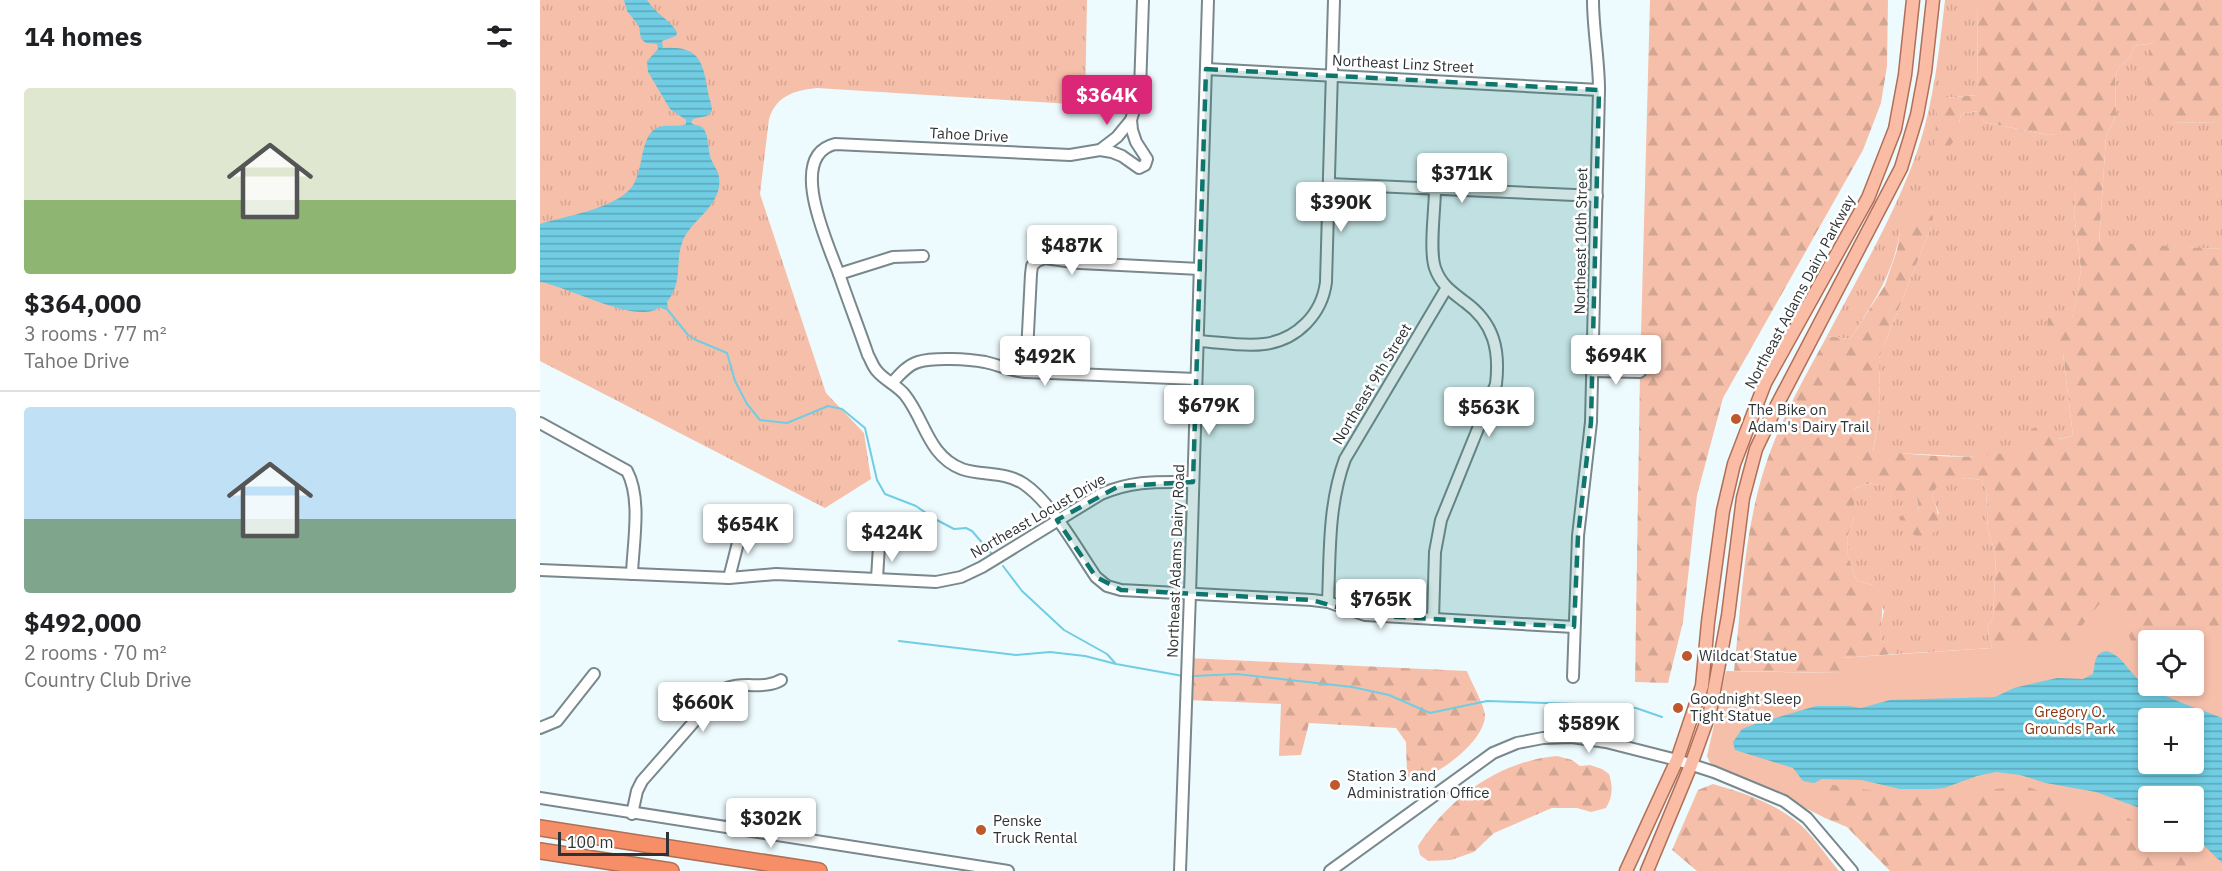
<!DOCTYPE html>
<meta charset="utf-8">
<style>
:root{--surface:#fff;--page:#f6f6f6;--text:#202124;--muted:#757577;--line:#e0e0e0;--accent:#db2777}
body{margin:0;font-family:"IBM Plex Sans",sans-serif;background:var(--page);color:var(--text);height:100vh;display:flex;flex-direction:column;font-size:22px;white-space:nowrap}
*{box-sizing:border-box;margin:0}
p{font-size:20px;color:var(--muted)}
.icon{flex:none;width:33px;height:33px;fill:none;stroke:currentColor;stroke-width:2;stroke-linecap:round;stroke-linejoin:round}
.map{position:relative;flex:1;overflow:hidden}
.sheet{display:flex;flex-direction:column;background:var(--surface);width:540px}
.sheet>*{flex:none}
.fabs{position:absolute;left:1598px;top:630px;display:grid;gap:12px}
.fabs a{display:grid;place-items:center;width:66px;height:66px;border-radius:6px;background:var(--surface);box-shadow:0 3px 9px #0003;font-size:30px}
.scale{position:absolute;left:18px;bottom:15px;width:111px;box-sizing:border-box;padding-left:6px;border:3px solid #2e3436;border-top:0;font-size:16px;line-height:21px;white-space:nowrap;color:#2e3436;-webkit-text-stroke:4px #fff;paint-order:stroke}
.price{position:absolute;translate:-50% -51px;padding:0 14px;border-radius:6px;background:#fff;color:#222;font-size:20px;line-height:39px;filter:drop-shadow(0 2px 3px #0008)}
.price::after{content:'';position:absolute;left:50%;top:36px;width:18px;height:14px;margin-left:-9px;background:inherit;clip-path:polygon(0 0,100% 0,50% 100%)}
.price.on{background:var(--accent);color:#fff}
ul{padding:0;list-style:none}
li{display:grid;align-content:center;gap:12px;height:318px;padding:0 24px}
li+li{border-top:2px solid var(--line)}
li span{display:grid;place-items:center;height:186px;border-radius:6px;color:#555}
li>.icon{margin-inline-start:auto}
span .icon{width:108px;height:108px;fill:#fffc;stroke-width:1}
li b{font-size:26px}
h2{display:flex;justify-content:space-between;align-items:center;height:72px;padding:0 24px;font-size:26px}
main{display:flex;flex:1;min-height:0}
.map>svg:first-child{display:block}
.grass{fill:url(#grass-tufts)}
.forest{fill:url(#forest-firs);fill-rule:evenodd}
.green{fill:#f6bfaa;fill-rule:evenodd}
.water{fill:url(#water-rules);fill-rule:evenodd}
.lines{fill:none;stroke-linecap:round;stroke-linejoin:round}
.stream{stroke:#70cde3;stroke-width:2}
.minor-casing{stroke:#79888c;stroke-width:14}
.major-casing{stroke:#b06f56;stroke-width:15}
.highway-casing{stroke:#b06f56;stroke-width:18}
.minor{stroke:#fff;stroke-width:10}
.major{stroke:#fabca4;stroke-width:12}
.highway{stroke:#f68f67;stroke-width:15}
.marked{fill:#0f766e;fill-opacity:0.2;stroke:#0f766e;stroke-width:4.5;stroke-dasharray:12 8;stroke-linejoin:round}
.poi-dot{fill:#be582d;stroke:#fff;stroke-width:2}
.labels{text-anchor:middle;stroke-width:5;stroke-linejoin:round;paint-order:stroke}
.street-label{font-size:15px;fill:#2e3436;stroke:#fff}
.poi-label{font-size:15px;fill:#2e3436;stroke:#fff;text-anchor:start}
.park-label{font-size:15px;fill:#8c3913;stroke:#fff}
</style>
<main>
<section class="sheet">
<h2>14 homes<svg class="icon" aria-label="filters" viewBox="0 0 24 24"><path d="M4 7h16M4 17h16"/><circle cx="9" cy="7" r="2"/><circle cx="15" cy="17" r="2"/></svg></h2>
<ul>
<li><span style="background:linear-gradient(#dfe7d0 60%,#8fb573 0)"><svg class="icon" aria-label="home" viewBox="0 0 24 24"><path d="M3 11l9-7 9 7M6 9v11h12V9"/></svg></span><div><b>$364,000</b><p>3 rooms · 77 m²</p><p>Tahoe Drive</p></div></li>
<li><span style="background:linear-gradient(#bfe0f5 60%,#7fa58c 0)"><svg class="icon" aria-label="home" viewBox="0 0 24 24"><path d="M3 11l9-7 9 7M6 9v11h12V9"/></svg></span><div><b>$492,000</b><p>2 rooms · 70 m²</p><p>Country Club Drive</p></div></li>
</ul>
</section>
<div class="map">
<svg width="1682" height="871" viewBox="0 0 1682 871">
<defs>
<pattern id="grass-tufts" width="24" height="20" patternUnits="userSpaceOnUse" patternTransform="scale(1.5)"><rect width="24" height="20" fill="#f6bfaa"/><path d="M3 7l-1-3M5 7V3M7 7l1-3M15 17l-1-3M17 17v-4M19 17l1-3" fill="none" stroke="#d3a593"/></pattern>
<pattern id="forest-firs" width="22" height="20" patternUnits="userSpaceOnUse" patternTransform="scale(1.5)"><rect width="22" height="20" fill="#f6bfaa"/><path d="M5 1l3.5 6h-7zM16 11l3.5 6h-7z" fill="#d3a593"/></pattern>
<pattern id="water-rules" width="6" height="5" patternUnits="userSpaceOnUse" patternTransform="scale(1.5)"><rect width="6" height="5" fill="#70cde3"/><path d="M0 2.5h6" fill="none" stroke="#5ca7b9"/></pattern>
</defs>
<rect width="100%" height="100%" fill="#eefbfe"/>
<g class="grass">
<path d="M0,0h547l-2,105 -268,-17c-22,2 -41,8 -48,31l-9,75 66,199 38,40 7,46 -46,29 -285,-147z"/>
<path d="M1405,0h33l-1,95 -32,3 14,25 2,-9 17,-3 6,11 64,13 33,-4 -7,82 7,57 -9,49 -9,34 10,83 -40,8 -16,7 -36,6 -108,-5 7,-42 -1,-52 52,-131 -31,5c-8,45 -26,69 -50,107l-23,-3c32,-61 68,-121 91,-187 16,-48 21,-98 27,-149z"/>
<path d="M1614,43l14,79 54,1v126l-123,-6 7,-106 10,-21 -1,-38 4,-11 11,-9 4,-12z"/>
<path d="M1427,478l14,2 5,10 2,40 8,26 -3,61 -6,11 5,20 -96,6v-5l-15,-9 -1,-11 4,-18 -11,-26 -16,-4 -9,-25 -1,-18 7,-21v-28c21,-12 41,1 63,8l2,16 -19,4 39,-3 -7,-19 7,-13z"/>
</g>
<g class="forest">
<path d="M1110,0h238l-1,66 -6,37 -18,47 -140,248 -26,97 -14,127 -15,61 -33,-1 5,-310z"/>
<path d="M1438,0h244v123l-54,-1 -16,-5 -7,-51 8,-23 -19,3 -4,12 -11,9 -4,11 1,38 -10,21 -7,105 123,7v463l-227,-52 -8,-32 6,-11 3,-61 -8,-26 -2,-40 -5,-10 -14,-2 -28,5 -7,12c7,18 11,33 -7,46l-22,-12 -4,-12 10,-5 10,1 -2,-16c-26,2 -34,-24 -63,-8v28l-7,21 1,18 9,25 16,4c16,24 6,30 8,55l16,9 -1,5 -56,4v15l-106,-2c8,-73 10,-147 35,-216 15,-42 37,-80 58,-119l23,3 35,-54 12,-35 3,-18 8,-16 10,-7 10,1 5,7 -2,10 -52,131 1,52 -7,41c51,3 112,14 159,-7l-1,-15 11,-4 17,14 14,-3 -10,-83 -10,-1 -7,-16 2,-18h24l9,-48 -7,-57 6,-81 -32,3 -64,-13 -7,-11 -16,3c-4,16 -3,29 -19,38l-8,-4 3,-36 8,-14 32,-3zM1608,640h45v46h-45z"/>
<path d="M648,658l279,13c4,11 17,33 18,44 0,27 -49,62 -73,67l-5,-7 -1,-33 -10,-14 -87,-5 -8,32 -22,1 2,-52 -95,-4z"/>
<path d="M1017,756l15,4 8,6 10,-1 12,4 7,5c4,13 4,22 -3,34l-15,4 -14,-4h-25l-58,25 -20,19 -23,8 -23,1 -8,-6 -2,-9c31,-48 81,-85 139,-90z"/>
<path d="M1456,772l152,39v31h45l29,29h-332l-43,-44 -22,-9 -14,-20 3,-15z"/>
<path d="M1173,784c32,9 70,22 93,46 12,13 22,28 33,41h-142l-25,-21 26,-60z"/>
</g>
<path class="green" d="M1569,592l28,62 11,13v19h45v-46h-12v-8l41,1v238h-9l-46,-29h26v-46h-45v34l-20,-12 -46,-10 -56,-22 -70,7 -60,1 -69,-10 -2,34 -37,-19 -77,-34 -4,-9 19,-85 113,2 1,-15 228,-15zM1608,718h45v46h-45z"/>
<g class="water">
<path d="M84,0h23c8,13 23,20 30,32l-1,4 -14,5 1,7c36,-3 40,13 45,44 1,7 4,12 4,19l-5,5 -14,3 -2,4c3,2 6,2 9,3 9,4 8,22 10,30 2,8 8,13 9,21 4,28 -26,41 -36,63 -9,23 1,41 -16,62l1,6 -2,2 -7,-3c-20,19 -92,-21 -119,-25v-58c25,-8 74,-15 91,-36 13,-15 8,-48 24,-59 8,-6 22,-1 31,-5v-4l-16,-11 -22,-37 -1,-11 11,-12 -1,-5 -11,-1 -5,-4 -2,-13 -12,-15z"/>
<path d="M1566,651c17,4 24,24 38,33 25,16 51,23 78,34v145l-29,-28v-39h-45v15l-52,-19 -50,-9 -26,-8 -24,-3 -19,4 -33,12 -12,1h-32l-38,-9 -40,-1 -8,4 -11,-2 -10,-13 -58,-18 -2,-8 9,-13 10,-4 64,-19h33l12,2 29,-8 105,-3 19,-9 21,-5 22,-5 26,1 10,-5c3,-11 0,-20 13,-23zM1608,718h45v46h-45z"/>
</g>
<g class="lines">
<g class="stream">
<path d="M127,309l21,26 8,5 31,13 8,28 12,23 13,16 27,3 41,-17 14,3 23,19 12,52 8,14 31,12 17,12 21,11 12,-1 6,3 19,22"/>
<path d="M463,566l19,25 42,39 43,24 8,9"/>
<path d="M359,641l117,14 34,-3 35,4 31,8 67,12"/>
<path d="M654,676l43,-2 115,13 37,8 41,18 57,-12 119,4 30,3 26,9"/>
</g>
<defs>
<g id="minor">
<path d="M603,0l-3,90 -9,30 1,10 4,12 11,17 -2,6 -6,3 -17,-12 -10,-4 -12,-2 -30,5 -235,-11c-50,12 -5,104 5,133 9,26 19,52 28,78 3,5 5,12 9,16 7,9 20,14 28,24 20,25 23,61 57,74 20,7 43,2 62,15 27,18 53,65 72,93l11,9 14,4 191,10 16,2 37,13 209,12"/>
<path d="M666,69l393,21"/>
<path d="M560,150l17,-13 14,-17"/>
<path d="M789,184l268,12"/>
<path d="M299,274l54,-17 30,-1"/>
<path d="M658,341c21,1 45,6 66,3 33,-4 58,-30 62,-62l8,-282"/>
<path d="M1053,371l47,1"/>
<path d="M486,372l5,-98 1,-8 5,-5 8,-3 35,5 120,6"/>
<path d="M353,382c7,-8 15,-17 25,-20 15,-5 51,-3 67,0 14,3 26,9 41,10l170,7"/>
<path d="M0,423l87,48c15,28 6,72 5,103"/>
<path d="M0,570l189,8 47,-4 160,8 25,-5 21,-10 119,-73c33,-14 57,-12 92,-12"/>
<path d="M189,578l13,-51"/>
<path d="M337,578l2,-32"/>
<path d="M788,602c2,-48 0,-97 17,-143l101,-170"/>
<path d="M893,619l2,-67 6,-32 55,-136c4,-34 -2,-61 -31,-82 -13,-10 -24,-17 -30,-34 -6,-18 0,-59 0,-79"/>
<path d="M1033,677l5,-141 13,-114 8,-332c0,-31 -6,-60 -6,-90"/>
<path d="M0,728l17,-7 37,-47"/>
<path d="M0,798l468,73"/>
<path d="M92,814l5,-23 5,-10 79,-90c19,-12 42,0 60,-11"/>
<path d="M640,871l10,-277 18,-594"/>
<path d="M790,871l163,-118 24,-10 26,-5 29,-1 34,5 71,18 37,12 70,29 23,17 45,53"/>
</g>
<g id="major">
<path d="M1086,871l51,-111 25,-74 6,-64 15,-111 11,-47 31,-81 103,-185 27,-69 10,-54 8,-75"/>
<path d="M1107,871l44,-106 19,-53 18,-96 15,-118 13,-49 21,-44 124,-237 16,-53 8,-43 8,-72"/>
</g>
<g id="highway">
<path d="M0,828l279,43"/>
<path d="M0,851l131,20"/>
</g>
</defs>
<use href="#minor" class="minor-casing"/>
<use href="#major" class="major-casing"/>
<use href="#highway" class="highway-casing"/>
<use href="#minor" class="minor"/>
<use href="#major" class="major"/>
<use href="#highway" class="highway"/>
</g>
<path class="marked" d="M666,69l393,21 -8,332 -13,114 -4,91 -209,-12 -53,-15 -191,-10 -25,-13 -39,-57 62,-34 74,-4z"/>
<g class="poi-dot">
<circle cx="1196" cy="419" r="6"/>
<circle cx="1147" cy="656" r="6"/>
<circle cx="1138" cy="708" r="6"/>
<circle cx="795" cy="785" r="6"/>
<circle cx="441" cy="830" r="6"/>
</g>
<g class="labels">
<g class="street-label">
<text transform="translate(863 64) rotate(3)" y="5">Northeast Linz Street</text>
<text transform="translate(429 135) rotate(3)" y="5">Tahoe Drive</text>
<text transform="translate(1041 241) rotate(-89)" y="5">Northeast 10th Street</text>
<text transform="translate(1260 292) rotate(-62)" y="5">Northeast Adams Dairy Parkway</text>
<text transform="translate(832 384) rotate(-59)" y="5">Northeast 9th Street</text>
<text transform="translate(498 516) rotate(-30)" y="5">Northeast Locust Drive</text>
<text transform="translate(636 561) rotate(-88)" y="5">Northeast Adams Dairy Road</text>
</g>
<g class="poi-label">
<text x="1208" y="415">The Bike on<tspan x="1208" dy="17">Adam's Dairy Trail</tspan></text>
<text x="1159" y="661">Wildcat Statue</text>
<text x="1150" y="704">Goodnight Sleep<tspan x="1150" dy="17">Tight Statue</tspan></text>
<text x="807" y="781">Station 3 and<tspan x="807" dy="17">Administration Office</tspan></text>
<text x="453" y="826">Penske<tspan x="453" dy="17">Truck Rental</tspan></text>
</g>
<g class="park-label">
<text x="1530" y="717">Gregory O.<tspan x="1530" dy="17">Grounds Park</tspan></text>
</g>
</g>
</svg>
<div class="fabs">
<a><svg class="icon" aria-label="locate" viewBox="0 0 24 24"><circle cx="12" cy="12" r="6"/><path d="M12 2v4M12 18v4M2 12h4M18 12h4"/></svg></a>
<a>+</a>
<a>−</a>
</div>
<div class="scale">100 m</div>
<b class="price on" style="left:567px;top:126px">$364K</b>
<b class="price" style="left:922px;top:204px">$371K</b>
<b class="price" style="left:801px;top:233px">$390K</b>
<b class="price" style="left:532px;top:276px">$487K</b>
<b class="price" style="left:1076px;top:386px">$694K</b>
<b class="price" style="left:505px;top:387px">$492K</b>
<b class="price" style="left:669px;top:436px">$679K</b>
<b class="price" style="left:949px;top:438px">$563K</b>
<b class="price" style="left:208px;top:555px">$654K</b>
<b class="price" style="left:352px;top:563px">$424K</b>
<b class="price" style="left:841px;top:630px">$765K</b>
<b class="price" style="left:163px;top:733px">$660K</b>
<b class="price" style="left:1049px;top:754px">$589K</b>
<b class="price" style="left:231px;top:849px">$302K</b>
</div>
</main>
